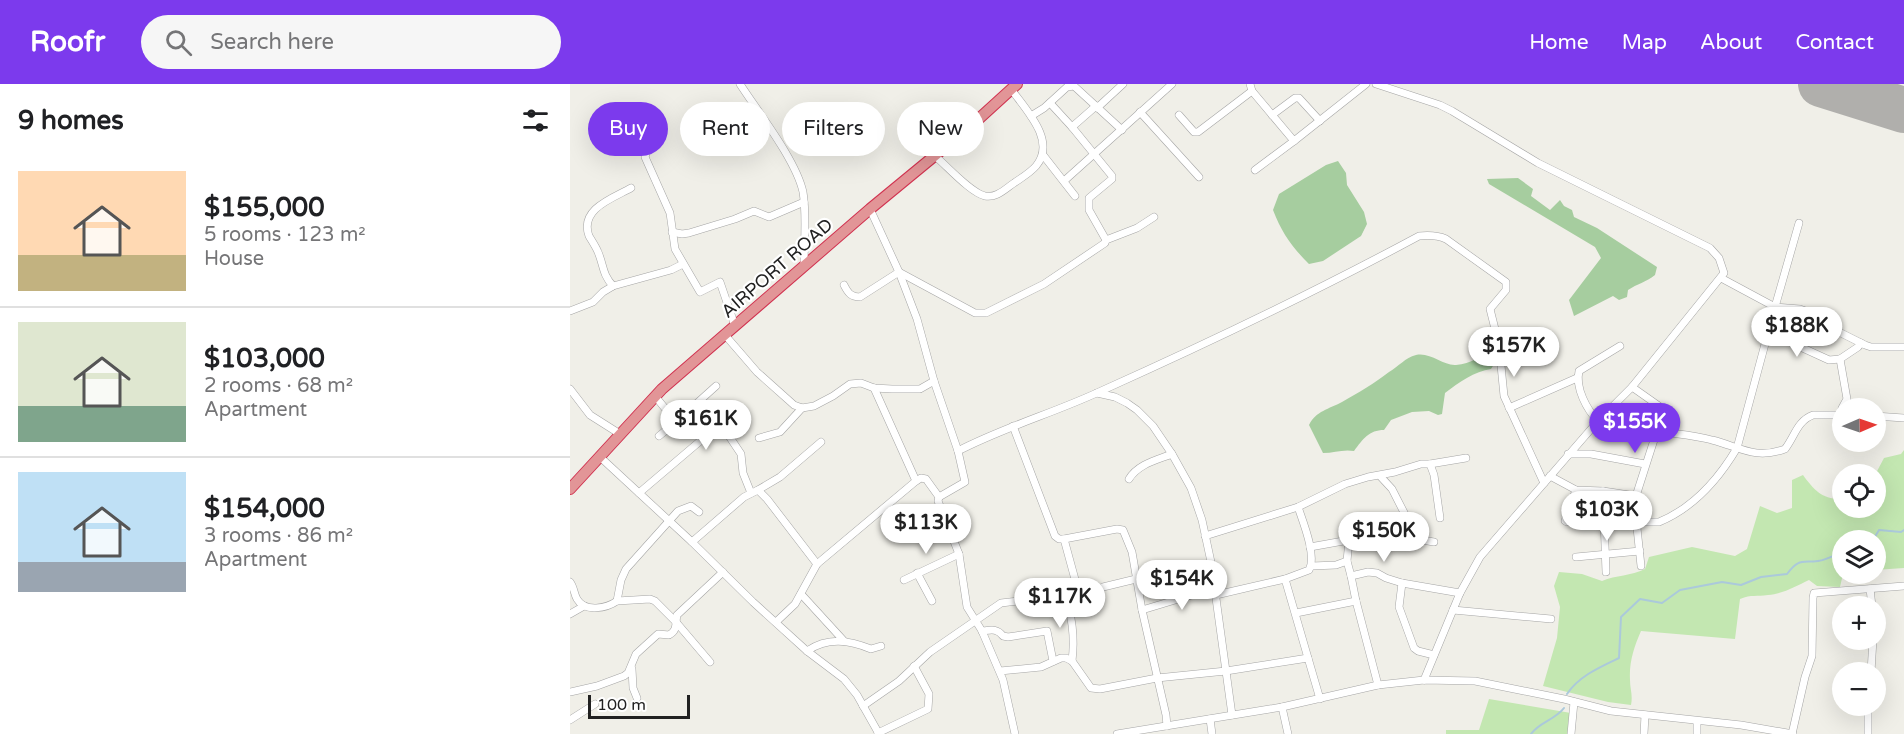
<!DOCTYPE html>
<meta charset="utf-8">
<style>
:root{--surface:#fff;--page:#f6f6f6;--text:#202124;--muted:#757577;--line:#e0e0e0;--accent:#7c3aed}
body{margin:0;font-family:"Varela Round",sans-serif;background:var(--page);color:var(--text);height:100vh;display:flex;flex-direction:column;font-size:22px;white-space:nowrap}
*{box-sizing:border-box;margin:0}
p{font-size:20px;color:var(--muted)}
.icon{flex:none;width:33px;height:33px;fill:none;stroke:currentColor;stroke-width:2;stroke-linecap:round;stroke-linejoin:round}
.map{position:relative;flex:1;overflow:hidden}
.details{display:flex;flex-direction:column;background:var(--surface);width:570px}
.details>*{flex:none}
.banner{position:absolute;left:18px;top:18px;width:570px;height:54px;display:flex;gap:12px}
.needle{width:39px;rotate:88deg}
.buttons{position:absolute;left:1262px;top:314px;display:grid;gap:12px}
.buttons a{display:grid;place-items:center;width:54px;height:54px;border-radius:50%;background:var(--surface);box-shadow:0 6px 24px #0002;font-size:30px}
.scale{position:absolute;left:18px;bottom:15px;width:102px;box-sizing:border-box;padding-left:6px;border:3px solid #212121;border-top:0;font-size:16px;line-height:21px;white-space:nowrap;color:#212121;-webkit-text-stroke:4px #fff;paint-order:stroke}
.price{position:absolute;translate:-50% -51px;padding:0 14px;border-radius:21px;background:#fff;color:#222;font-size:20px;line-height:39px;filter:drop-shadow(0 2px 3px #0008)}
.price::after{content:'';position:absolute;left:50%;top:36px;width:18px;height:14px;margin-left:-9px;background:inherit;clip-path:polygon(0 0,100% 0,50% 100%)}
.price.active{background:var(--accent);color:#fff}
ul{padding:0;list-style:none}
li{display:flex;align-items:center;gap:18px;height:150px;padding:0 18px}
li+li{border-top:2px solid var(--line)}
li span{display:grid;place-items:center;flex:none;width:168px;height:120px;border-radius:0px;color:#555}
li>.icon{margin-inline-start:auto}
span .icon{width:72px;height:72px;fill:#fffc;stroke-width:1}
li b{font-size:26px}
h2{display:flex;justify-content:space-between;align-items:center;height:72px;padding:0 18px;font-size:26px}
.tag{padding:0 21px;border-radius:27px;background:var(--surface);box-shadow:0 6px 24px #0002;font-size:21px;line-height:54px}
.tag.active{background:var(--accent);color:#fff}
header{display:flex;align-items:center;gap:36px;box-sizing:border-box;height:84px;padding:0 30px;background:var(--accent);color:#fff}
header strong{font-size:28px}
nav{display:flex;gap:33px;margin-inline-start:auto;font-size:21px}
.search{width:420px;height:54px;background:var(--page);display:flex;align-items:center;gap:15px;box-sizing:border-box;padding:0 21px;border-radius:33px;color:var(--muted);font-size:22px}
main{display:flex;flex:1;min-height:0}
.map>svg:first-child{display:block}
.grass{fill:#c3e7b1}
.forest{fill:#a6cd9f}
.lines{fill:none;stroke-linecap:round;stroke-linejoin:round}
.stream{stroke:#abc9db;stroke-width:2}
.runway{stroke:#b0afac;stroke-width:46}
.minor-casing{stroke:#a5a5a5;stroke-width:8}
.highway-casing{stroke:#d13250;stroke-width:12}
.minor{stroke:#fff;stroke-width:7}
.highway{stroke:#e29597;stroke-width:10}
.labels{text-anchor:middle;stroke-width:4.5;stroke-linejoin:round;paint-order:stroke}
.street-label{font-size:18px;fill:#212121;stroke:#fff}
</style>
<header>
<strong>Roofr</strong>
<div class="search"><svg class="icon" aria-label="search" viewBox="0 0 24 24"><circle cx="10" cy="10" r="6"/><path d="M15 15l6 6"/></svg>Search here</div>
<nav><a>Home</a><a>Map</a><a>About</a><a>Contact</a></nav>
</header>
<main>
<section class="details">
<h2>9 homes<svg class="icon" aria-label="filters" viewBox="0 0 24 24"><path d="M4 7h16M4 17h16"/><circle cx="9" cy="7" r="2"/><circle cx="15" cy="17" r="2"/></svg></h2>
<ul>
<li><span style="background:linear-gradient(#ffd9b3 70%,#c2b280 0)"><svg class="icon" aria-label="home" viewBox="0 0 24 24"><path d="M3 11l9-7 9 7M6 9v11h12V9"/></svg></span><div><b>$155,000</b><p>5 rooms · 123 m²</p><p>House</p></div></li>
<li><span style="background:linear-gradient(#dfe7d0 70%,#7fa58c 0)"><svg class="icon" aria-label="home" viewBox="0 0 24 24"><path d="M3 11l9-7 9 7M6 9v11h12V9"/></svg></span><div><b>$103,000</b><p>2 rooms · 68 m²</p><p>Apartment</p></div></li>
<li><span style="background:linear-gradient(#bfe0f5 75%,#9aa5b1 0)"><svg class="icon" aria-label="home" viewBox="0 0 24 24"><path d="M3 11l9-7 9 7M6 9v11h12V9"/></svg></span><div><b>$154,000</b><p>3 rooms · 86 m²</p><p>Apartment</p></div></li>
</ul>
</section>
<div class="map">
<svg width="1334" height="650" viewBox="0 0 1334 650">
<rect width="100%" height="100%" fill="#f0efe8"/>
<g class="grass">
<path d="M1334,366v118l-29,2v-30h-33v33h9l-8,1 -3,13 -23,-1 -8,-6c-13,6 -26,14 -41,15 -12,2 -16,-1 -28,4l-5,40 -94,-8c-7,16 -12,31 -11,49 0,9 3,15 1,25l-23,-3 -65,-16 14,-48 3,-31 -6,-21 5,-14 23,2 20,7c14,-6 29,-5 43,-12l4,-12 43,-10 43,9 12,-7 13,-43 17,7 15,-5v-28l11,-5c11,15 20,25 39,24v8h33v-32l9,-17 17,-4z"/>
<path d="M919,615l82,14 -2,21h-123v-4h33z"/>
</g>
<g class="forest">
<path d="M768,77l8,12 1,12 17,27 3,12 -6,12 -38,25 -14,3c-18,-18 -27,-31 -36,-54l6,-16 47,-29z"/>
<path d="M948,94l15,11 -2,7 19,14 10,-10 4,6 8,4 2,7 23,11 60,39 -2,8c-9,7 -18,9 -27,15l-1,7 -8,3 -6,-4 -39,20 -5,-16 32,-42 -6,-11 -106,-63 -2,-5z"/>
<path d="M925,267l1,10 -5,8c-16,2 -33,14 -46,24l-3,21 -4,1 -9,-4 -17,1 -21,8 -7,10c-15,0 -21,9 -30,21 -11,-2 -20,2 -31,2l-14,-28c7,-14 20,-16 33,-23 16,-9 33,-19 47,-30 10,-6 16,-14 27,-17 15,-3 27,11 40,10 15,-1 25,-10 39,-14z"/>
</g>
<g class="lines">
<g class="stream">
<path d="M1303,456l6,-10 22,2 3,-2"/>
<path d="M997,610c12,-18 33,-27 52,-36l2,-41 19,-18 22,4 18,-13 42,-8 19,3 20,-8 26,-3c12,-16 15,-11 31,-13 8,-1 17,-6 24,-9"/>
<path d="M961,650c8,-12 24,-14 33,-26"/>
</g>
<path class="runway" d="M1251,0l83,26"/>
<defs>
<g id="minor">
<path d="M170,0c18,28 56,76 63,108 4,24 1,50 1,75"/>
<path d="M680,0l2,7 42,50 72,-57"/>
<path d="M806,0l64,21 12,6 86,52 172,85 9,10 5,15 -92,114 -34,34 -118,136 -20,36 -36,87"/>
<path d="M480,19l22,24 24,-21"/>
<path d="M527,24l26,-24"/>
<path d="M570,28l59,65"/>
<path d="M609,31l15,17h4l54,-41"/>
<path d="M702,31l23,-17h4l21,23"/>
<path d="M461,32l13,-8 23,-21 7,-1 48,44"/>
<path d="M60,35l17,32 -2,6 25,56 5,36 25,43 20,-10 15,44"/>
<path d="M502,43l40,49v3l-23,19v12l17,30"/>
<path d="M473,71l32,41"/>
<path d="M365,72c12,10 36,37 50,40 12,2 20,-7 29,-13 7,-5 16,-10 22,-17 21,-25 -10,-56 -25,-77"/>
<path d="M685,86l39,-29"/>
<path d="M494,97l108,-97"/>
<path d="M300,125l29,63 18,47 17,62 24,70 7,31 -26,15 -1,4 21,53 8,53 15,24 21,49 12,54"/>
<path d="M102,148l10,2 7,-1 46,-14 19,-8 15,6 35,-15"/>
<path d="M1151,194l54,29 25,2 8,3 13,11 44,22 6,2h33"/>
<path d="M274,201c4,8 7,12 16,12l39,-25 76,41h11l58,-29 61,-41 1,-3 31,-12 17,-11"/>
<path d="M43,202c-11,-12 -9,-20 -15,-34 -2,-5 -6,-11 -9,-16 -10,-27 24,-38 42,-48"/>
<path d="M0,227l23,-9 10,-10 10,-6 58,-16 12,-6"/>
<path d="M1201,238l11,15 12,7 35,16 11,-1"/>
<path d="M155,251l32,37 37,33 8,3 12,-2 19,-10 17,-12 11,-1 13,5 18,1h28l14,-8"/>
<path d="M1062,303l27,19 3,9 -26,81 -1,13 6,57"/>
<path d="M304,304l42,93"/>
<path d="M0,305l20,26 30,19"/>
<path d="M527,309l18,4 12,6 10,7 16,16 19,28 19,34 11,32 9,42 21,153"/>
<path d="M85,312l21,26 40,-36"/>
<path d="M939,324l68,-30"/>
<path d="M1272,324l5,-9 -7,-40 18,-12 3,-4"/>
<path d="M1305,332l29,2"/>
<path d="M1028,337c-11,-11 -23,-33 -19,-50l41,-25"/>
<path d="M443,342l42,110 4,3h5l53,-10 6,1 9,22 10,58 24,105 1,11"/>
<path d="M1086,347c19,3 38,4 56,9 28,7 43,20 73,9 10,-13 12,-28 28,-34h29"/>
<path d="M89,352l17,-14"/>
<path d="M189,354l21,-6 22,-24"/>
<path d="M388,367c46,-24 96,-38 143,-60 107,-48 214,-99 318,-155 10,-1 18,-1 27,3l60,43v8l-16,19 9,36 5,51 40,87"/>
<path d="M998,370h23l54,10"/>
<path d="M29,372l93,86 61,60 54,49 37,28 13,16 22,39"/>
<path d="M860,380l36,-6"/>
<path d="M810,392l12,13 24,47 6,4 12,2"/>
<path d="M980,392l26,14 27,1 33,5"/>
<path d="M559,395c9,-15 28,-19 43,-25"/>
<path d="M188,406l22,-13 41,-35"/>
<path d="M1006,406l-11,31 2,1h92c34,-14 59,-42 78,-74l38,-141 24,-84"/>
<path d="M1033,407l3,81"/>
<path d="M69,409l80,-68 4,2 18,27 2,19 8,20"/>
<path d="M635,452l93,-29 47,-23 23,-7 27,-5 26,-8h9l4,11 6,43"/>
<path d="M494,455l15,55"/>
<path d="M122,458l52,-45 14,-7 9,9 50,65"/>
<path d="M740,463l39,-7 39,-15"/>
<path d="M1006,473l64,-6"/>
<path d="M777,477l2,-21"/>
<path d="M742,482l24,-1 11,-4 4,15 17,-4 9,1 9,5 16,5 58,10"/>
<path d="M347,489l15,28"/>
<path d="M781,492l5,25 22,84"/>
<path d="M715,495l23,79"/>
<path d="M334,496l55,-26"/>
<path d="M0,498c4,5 4,12 7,17 8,14 30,9 40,2l4,-21 5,-11 52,-58 13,-5 8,6"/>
<path d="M832,499l-3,24 15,41 4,3 16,4"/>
<path d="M1300,505l2,17"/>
<path d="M231,510l43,47"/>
<path d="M494,510c9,23 11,43 8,67"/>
<path d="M646,511l69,-16 24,-9c8,-14 -6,-48 -11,-63"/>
<path d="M47,517l33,-2 5,2 21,21 34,40"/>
<path d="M572,526l73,-22"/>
<path d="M883,526l98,9"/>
<path d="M726,529l60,-12"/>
<path d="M0,530l14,-8"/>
<path d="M206,538l19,-18 22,-40 99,-83 5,-3 5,1 13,18"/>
<path d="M412,547c9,-1 15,-3 21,5l5,1 39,-6 6,30"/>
<path d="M237,567c21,-14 42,-11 64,-2l10,-3"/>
<path d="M62,585l1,19 4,10"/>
<path d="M430,587l41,-4 20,-9h5l6,3 19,27 9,1 57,-11 69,-7 82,-13 12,41"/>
<path d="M1301,588l2,-33"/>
<path d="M0,608l27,-6 27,-10 4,-3 8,-19 22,-20 11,1c9,-5 6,-11 8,-20l46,-43"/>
<path d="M293,622l36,-25 31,-29 71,-49 92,-11 10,-5 33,-8"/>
<path d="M712,623l6,27"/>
<path d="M640,635l2,15"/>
<path d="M0,636l25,-16"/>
<path d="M308,649l50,-24 1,-15 -15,-28"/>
<path d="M547,650l165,-27 96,-22 46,-5 51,1 89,18 47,12 130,14 52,9"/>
<path d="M1001,650l3,-32"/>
<path d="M1074,650l1,-19"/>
<path d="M1127,650v-13"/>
<path d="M1222,650l13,-57 7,-21 1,-58 1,-5 90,-7"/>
<path d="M1298,650v-29"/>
</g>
<path id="highway" d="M0,405l92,-100 208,-180 102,-84 45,-41"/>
</defs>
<use href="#minor" class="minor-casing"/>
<use href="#highway" class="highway-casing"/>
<use href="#minor" class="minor"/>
<use href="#highway" class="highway"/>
</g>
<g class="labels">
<g class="street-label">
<text transform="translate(207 184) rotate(-41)" y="6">AIRPORT ROAD</text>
</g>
</g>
</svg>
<div class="buttons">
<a><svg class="needle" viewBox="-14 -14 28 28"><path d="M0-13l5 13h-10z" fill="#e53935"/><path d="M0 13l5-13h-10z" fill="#757577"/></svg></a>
<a><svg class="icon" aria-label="locate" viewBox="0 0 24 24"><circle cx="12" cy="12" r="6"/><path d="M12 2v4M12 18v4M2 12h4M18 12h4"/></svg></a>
<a><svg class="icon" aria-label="layers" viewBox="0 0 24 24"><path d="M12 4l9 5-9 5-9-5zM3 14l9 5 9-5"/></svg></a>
<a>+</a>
<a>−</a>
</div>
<div class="scale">100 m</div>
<b class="price" style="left:1227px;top:274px">$188K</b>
<b class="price" style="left:944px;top:294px">$157K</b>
<b class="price" style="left:136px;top:367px">$161K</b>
<b class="price active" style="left:1065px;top:370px">$155K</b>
<b class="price" style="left:1037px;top:458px">$103K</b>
<b class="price" style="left:356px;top:471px">$113K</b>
<b class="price" style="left:814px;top:479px">$150K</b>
<b class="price" style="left:612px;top:527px">$154K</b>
<b class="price" style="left:490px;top:545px">$117K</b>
<div class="banner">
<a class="tag active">Buy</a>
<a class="tag">Rent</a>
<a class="tag">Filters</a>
<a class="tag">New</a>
</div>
</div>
</main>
